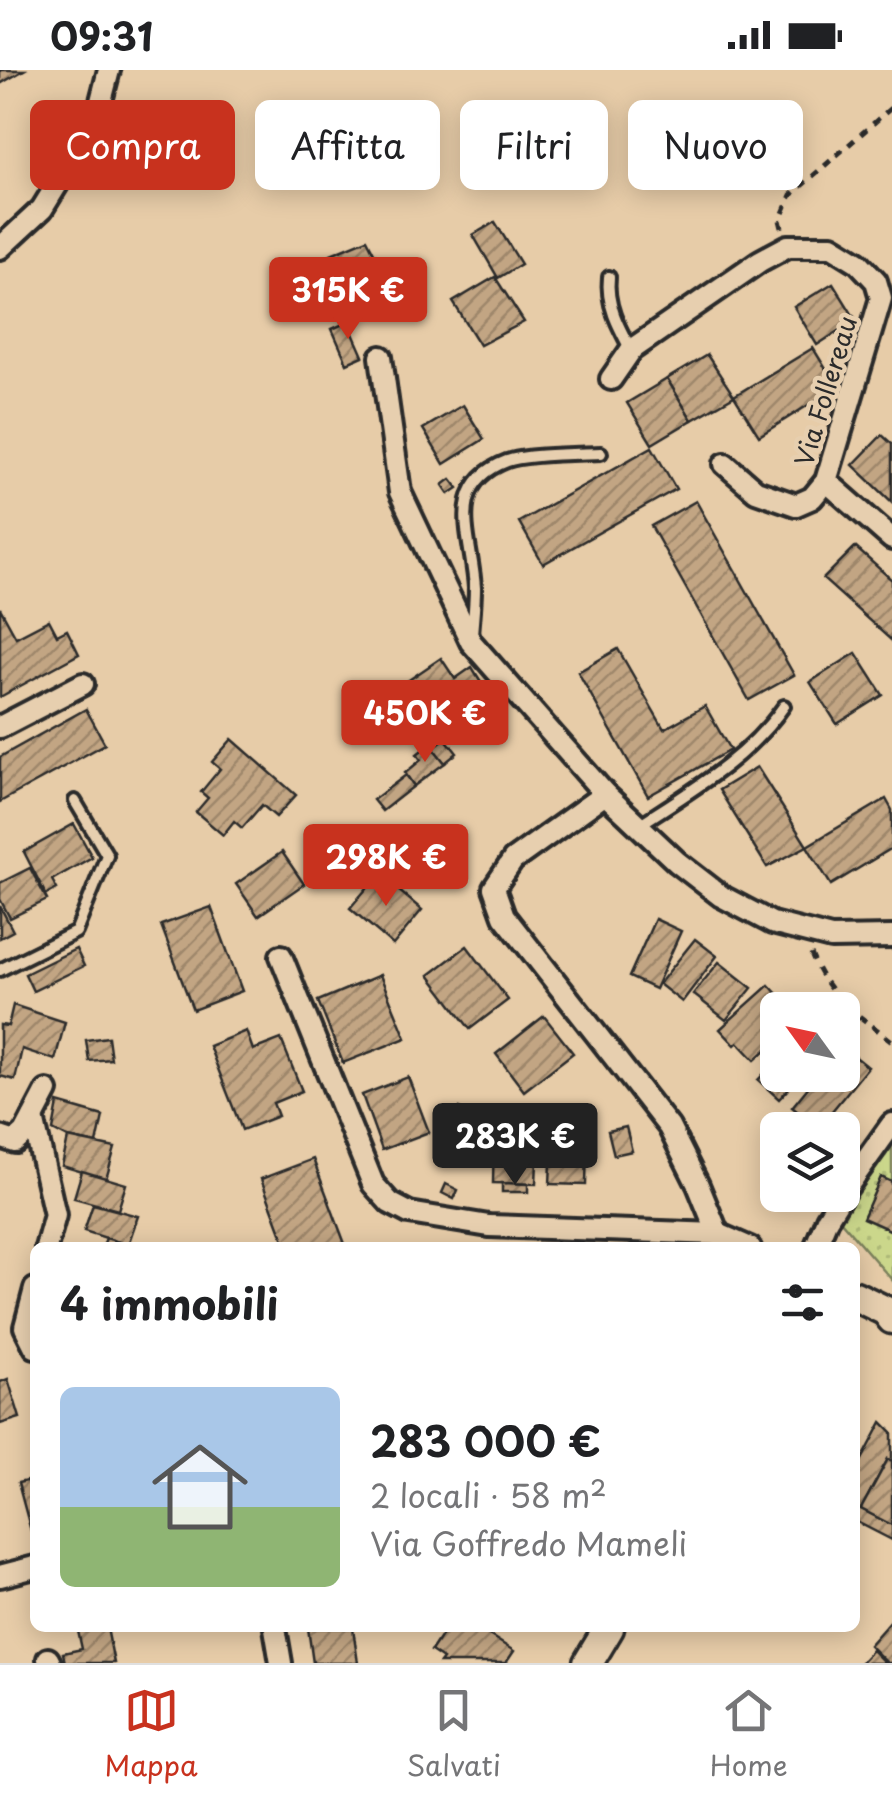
<!DOCTYPE html>
<html lang="it">
<meta charset="utf-8">
<style>
:root{--surface:#fff;--page:#f6f6f6;--text:#202124;--muted:#757577;--line:#e0e0e0;--accent:#c8321e}
body{margin:0;font-family:"Playpen Sans",sans-serif;background:var(--page);color:var(--text);height:100vh;display:flex;flex-direction:column;font-size:38px;white-space:nowrap}
*{box-sizing:border-box;margin:0}
p{font-size:32px;color:var(--muted)}
.icon{flex:none;width:55px;height:55px;fill:none;stroke:currentColor;stroke-width:2;stroke-linecap:round;stroke-linejoin:round}
.map{position:relative;flex:1;overflow:hidden}
.drawer{position:absolute;left:30px;top:1172px;width:830px;height:390px;display:flex;flex-direction:column;background:var(--surface);border-radius:15px;box-shadow:0 5px 25px #0003}
.drawer>*{flex:none}
.banner{position:absolute;left:30px;top:30px;width:832px;height:90px;display:flex;gap:20px}
.needle{width:65px;rotate:303deg}
.controls{position:absolute;left:760px;top:922px;display:grid;gap:20px}
.controls a{display:grid;place-items:center;width:100px;height:100px;border-radius:15px;background:var(--surface);box-shadow:0 5px 25px #0003;font-size:50px}
.price{position:absolute;translate:-50% -85px;padding:0 22px;border-radius:10px;background:var(--accent);color:#fff;font-size:32px;line-height:65px;filter:drop-shadow(0 2px 5px #0008)}
.price::after{content:'';position:absolute;left:50%;top:60px;width:30px;height:22px;margin-left:-15px;background:inherit;clip-path:polygon(0 0,100% 0,50% 100%)}
.price.selected{background:#222;color:#fff}
ul{padding:0;list-style:none}
li{display:flex;align-items:center;gap:30px;height:250px;padding:0 30px}
li+li{border-top:2px solid var(--line)}
li span{display:grid;place-items:center;flex:none;width:280px;height:200px;border-radius:15px;color:#555}
li>.icon{margin-inline-start:auto}
span .icon{width:120px;height:120px;fill:#fffc;stroke-width:1}
li b{font-size:42px}
h2{display:flex;justify-content:space-between;align-items:center;height:120px;padding:0 30px;font-size:42px}
.chip{padding:0 35px;border-radius:15px;background:var(--surface);box-shadow:0 5px 25px #0003;font-size:35px;line-height:90px}
.chip.selected{background:var(--accent);color:#fff}
.status{display:flex;justify-content:space-between;align-items:center;height:70px;padding:0 50px;background:var(--surface);direction:ltr}
.status svg{height:28px;fill:currentColor}
.dock{display:flex;justify-content:space-around;align-items:center;height:140px;border-top:2px solid var(--line);background:var(--surface);font-size:28px;color:var(--muted)}
.dock a{display:grid;justify-items:center;gap:5px}
.dock .selected{color:var(--accent)}
.map>svg:first-child{display:block}
.grass{fill:url(#grass-dots);stroke:#7b815b;stroke-width:2.5}
.building{fill:url(#building-hatch);stroke:#2b2b2b;stroke-width:2.5}
.lines{fill:none;stroke-linecap:round;stroke-linejoin:round}
.lane-casing{stroke:#2b2b2b;stroke-width:18}
.street-casing{stroke:#2b2b2b;stroke-width:28}
.secondary-casing{stroke:#2b2b2b;stroke-width:35}
.path{stroke:#2b2b2b;stroke-width:5;stroke-dasharray:8 8;stroke-linecap:butt}
.lane{stroke:#e7cfaf;stroke-width:10}
.street{stroke:#e7cfaf;stroke-width:20}
.secondary{stroke:#e7cfaf;stroke-width:28}
.labels{text-anchor:middle;stroke-width:9;stroke-linejoin:round;paint-order:stroke}
.street-label{font-size:25px;fill:#2b2b2b;stroke:#e7cfaf}
</style>
<div class="status"><b>09:31</b><svg viewBox="0 0 49 12"><path d="M0 12V9h3v3zM5 12V6h3v6zM10 12V3h3v9zM15 12V0h3v12zM26 1h20v11H26zM47 4h2v5h-2z"/></svg></div>
<div class="map">
<svg width="892" height="1593" viewBox="0 0 892 1593">
<defs>
<pattern id="grass-dots" width="8" height="8" patternUnits="userSpaceOnUse" patternTransform="scale(2.5)"><rect width="8" height="8" fill="#cbd78b"/><path d="M2 2h.1M6 6h.1" fill="none" stroke="#aeb978" stroke-width="1.8" stroke-linecap="round"/></pattern>
<pattern id="building-hatch" width="6" height="6" patternUnits="userSpaceOnUse" patternTransform="scale(2.5)"><rect width="6" height="6" fill="#c2a583"/><path d="M-1 1l2-2M0 6l6-6M5 7l2-2" fill="none" stroke="#9e876b"/></pattern>
</defs>
<rect width="100%" height="100%" fill="#e7cca8"/>
<filter id="ink" filterUnits="userSpaceOnUse"><feTurbulence type="fractalNoise" baseFrequency=".01" numOctaves="2"/><feDisplacementMap in="SourceGraphic" scale="20" xChannelSelector="R" yChannelSelector="G"/><feConvolveMatrix kernelMatrix="1 2 1 2 8 2 1 2 1" color-interpolation-filters="sRGB"/></filter>
<g filter="url(#ink)">
<path class="grass" d="M892,1076v134l-52,-60z"/>
<g class="building">
<path d="M0,0h24l-24,14z"/>
<path d="M495,152l26,42 -23,14 -25,-43z"/>
<path d="M367,169l26,51 -36,14 -26,-50z"/>
<path d="M495,207l29,45 -44,23 -27,-43z"/>
<path d="M833,213l23,37 -39,25 -23,-38z"/>
<path d="M348,252l15,34 -16,7 -15,-34z"/>
<path d="M813,278l24,39 -78,49 -25,-40z"/>
<path d="M707,285l27,41 -42,24 -25,-41z"/>
<path d="M667,309l25,41 -40,24 -25,-41z"/>
<path d="M463,335l21,34 -40,25 -21,-35z"/>
<path d="M882,365l10,9v58l-39,-37z"/>
<path d="M652,377l24,42 -133,75 -24,-42z"/>
<path d="M451,409l7,9 -9,6 -6,-9z"/>
<path d="M696,431l98,174 -45,25 -98,-174z"/>
<path d="M855,477l37,33v61l-69,-62z"/>
<path d="M0,538l16,29 33,-17 8,15 10,-5 12,24 -79,43z"/>
<path d="M618,579l46,80 41,-23 25,44 -82,46 -70,-124z"/>
<path d="M856,583l27,42 -46,29 -27,-42z"/>
<path d="M441,588l14,21 17,-12 11,18 -60,41 -26,-38z"/>
<path d="M86,639l19,35 -105,58v-45z"/>
<path d="M445,668l12,15 -12,10 -12,-15z"/>
<path d="M232,669l64,56 -20,22 -14,-12 -20,23 -8,-7 -11,14 -27,-23 12,-14 -7,-6 19,-23 -8,-7z"/>
<path d="M430,674l15,19 -31,23 -9,-13 16,-13 -4,-6z"/>
<path d="M757,697l50,79 -40,21 -48,-77z"/>
<path d="M406,705l8,11 -32,25 -9,-11z"/>
<path d="M886,729l6,11v38l-61,37 -24,-39z"/>
<path d="M74,754l18,33 -40,23 5,9 -11,6 -22,-43z"/>
<path d="M282,782l22,32 -46,32 -22,-32z"/>
<path d="M30,798l17,32 -37,18 -10,-19v-16z"/>
<path d="M379,804l43,36 -29,35 -43,-37z"/>
<path d="M0,836l13,25 -13,7z"/>
<path d="M211,837l31,84 -49,19 -32,-85z"/>
<path d="M655,849l26,12 -26,58 -26,-12z"/>
<path d="M695,869l22,17 -35,46 -23,-18z"/>
<path d="M467,876l41,54 -38,29 -41,-54z"/>
<path d="M76,879l8,17 -51,25 -8,-17z"/>
<path d="M719,892l33,26 -26,32 -33,-26z"/>
<path d="M380,905l26,63 -63,25 -25,-62z"/>
<path d="M769,915l23,25h-14v29l-23,21 -17,-18 -3,3 -15,-16z"/>
<path d="M13,935l52,17 -10,38 -33,-11 -7,31 -15,-4v-51l8,1z"/>
<path d="M544,946l29,37 -49,38 -28,-37z"/>
<path d="M246,961l7,19 28,-11 21,52 -29,12 5,13 -36,14 -33,-84z"/>
<path d="M108,967l3,22 -22,2 -3,-21z"/>
<path d="M842,976l26,21 -50,61 -26,-21 26,-32h24z"/>
<path d="M778,989v16h23l-22,24 -21,-19z"/>
<path d="M408,1007l21,55 -47,18 -20,-55z"/>
<path d="M58,1033l45,13 -6,28 -29,-6 -15,-8z"/>
<path d="M459,1038l11,6 -7,10 -10,-6z"/>
<path d="M626,1057l6,24 -18,4 -6,-24z"/>
<path d="M494,1063l85,2 -1,10h9l-1,40 -36,-1 1,-22 -14,-1 -1,23 -43,-1z"/>
<path d="M68,1068l47,10 -9,31 -44,-13z"/>
<path d="M463,1073l19,8 -5,11 -19,-8z"/>
<path d="M313,1089l32,85 -8,4h-50l-26,-69z"/>
<path d="M82,1101l44,13 -8,26 -44,-12z"/>
<path d="M881,1107l11,5v49l-29,-13z"/>
<path d="M502,1113l26,1v8h-26z"/>
<path d="M446,1114l12,6 -4,9 -12,-6z"/>
<path d="M93,1134l45,12 -10,29 -44,-14z"/>
<path d="M106,1168l22,7 7,3h-33z"/>
<path d="M8,1309l12,39 -20,6v-42z"/>
<path d="M882,1352l10,10v29l-4,-2 -27,50 31,16v15l-37,-19v-48z"/>
<path d="M888,1389l4,2v64l-31,-16z"/>
<path d="M35,1409v51l-4,1 -13,-48z"/>
<path d="M892,1549v44h-5l-18,-18z"/>
<path d="M94,1558h13l7,35h-49l-2,-10 19,-4 -4,-18z"/>
<path d="M308,1558h45l5,35h-45z"/>
<path d="M446,1558h32l36,23 -8,12h-66l3,-4 -12,-8z"/>
<path d="M872,1580l13,13h-25z"/>
</g>
<g class="lines">
<defs>
<g id="lane">
<path d="M609,207c-3,27 9,49 22,73"/>
<path d="M472,565c1,-15 3,-31 3,-47 -3,-51 -31,-103 32,-127 19,-7 71,-7 94,-8"/>
<path d="M639,755c52,-34 109,-67 145,-119"/>
<path d="M0,900l76,-38 31,-77 -32,-54"/>
</g>
<g id="street">
<path d="M0,178l42,-39 38,-62 19,-38 10,-39"/>
<path d="M381,287l19,135 71,150 134,152 72,68 44,34 51,27 59,15 61,-1"/>
<path d="M611,309l20,-29 129,-89 28,-15h44l26,16 18,19 5,17 -55,183 -14,17 -16,7 -40,-14 -31,-27"/>
<path d="M826,411l66,58"/>
<path d="M0,657l83,-43"/>
<path d="M605,724l-92,66 -19,28 10,28 165,211 29,58 20,49"/>
<path d="M281,886l92,228 17,19 19,10 80,13 229,8 32,14"/>
<path d="M33,1048l22,97 -9,33"/>
<path d="M0,1067l15,5 10,-9 22,-42"/>
<path d="M842,1124l50,-70"/>
<path d="M815,1178l12,-29 15,-24"/>
<path d="M35,1219l-10,38 10,20"/>
<path d="M0,1506l35,-9"/>
<path d="M275,1558l6,35"/>
<path d="M48,1589l2,4"/>
</g>
<g id="secondary">
<path d="M855,1226l31,15 6,8"/>
<path d="M588,1593l21,-35"/>
</g>
</defs>
<use href="#lane" class="lane-casing"/>
<use href="#street" class="street-casing"/>
<use href="#secondary" class="secondary-casing"/>
<g class="path">
<path d="M782,158l-2,-8 11,-25 101,-88"/>
<path d="M811,884c17,44 45,59 81,87"/>
</g>
<use href="#lane" class="lane"/>
<use href="#street" class="street"/>
<use href="#secondary" class="secondary"/>
</g>
</g>
<g class="labels">
<g class="street-label">
<text transform="translate(826 321) rotate(-73)" y="9">Via Follereau</text>
</g>
</g>
</svg>
<div class="controls">
<a><svg class="needle" viewBox="-14 -14 28 28"><path d="M0-13l5 13h-10z" fill="#e53935"/><path d="M0 13l5-13h-10z" fill="#757577"/></svg></a>
<a><svg class="icon" aria-label="layers" viewBox="0 0 24 24"><path d="M12 4l9 5-9 5-9-5zM3 14l9 5 9-5"/></svg></a>
</div>
<b class="price" style="left:348px;top:272px">315K €</b>
<b class="price" style="left:425px;top:695px">450K €</b>
<b class="price" style="left:386px;top:839px">298K €</b>
<b class="price selected" style="left:515px;top:1118px">283K €</b>
<div class="banner">
<a class="chip selected">Compra</a>
<a class="chip">Affitta</a>
<a class="chip">Filtri</a>
<a class="chip">Nuovo</a>
</div>
<section class="drawer">
<h2>4 immobili<svg class="icon" aria-label="filters" viewBox="0 0 24 24"><path d="M4 7h16M4 17h16"/><circle cx="9" cy="7" r="2"/><circle cx="15" cy="17" r="2"/></svg></h2>
<ul>
<li><span style="background:linear-gradient(#a9c7e8 60%,#8fb573 0)"><svg class="icon" aria-label="home" viewBox="0 0 24 24"><path d="M3 11l9-7 9 7M6 9v11h12V9"/></svg></span><div><b>283 000 €</b><p>2 locali · 58 m²</p><p>Via Goffredo Mameli</p></div></li>
</ul>
</section>
</div>
<nav class="dock">
<a class="selected"><svg class="icon" aria-label="map" viewBox="0 0 24 24"><path d="M3 6l6-2 6 2 6-2v14l-6 2-6-2-6 2zM9 4v14M15 6v14"/></svg>Mappa</a>
<a><svg class="icon" aria-label="saved" viewBox="0 0 24 24"><path d="M7 4h10v16l-5-4-5 4z"/></svg>Salvati</a>
<a><svg class="icon" aria-label="home" viewBox="0 0 24 24"><path d="M3 11l9-7 9 7M6 9v11h12V9"/></svg>Home</a>
</nav>
